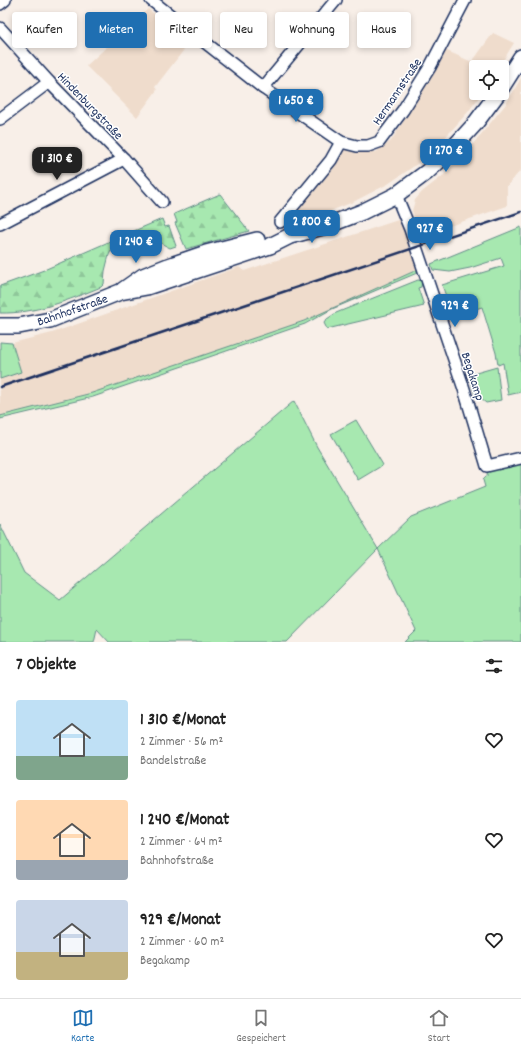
<!DOCTYPE html>
<html lang="de">
<meta charset="utf-8">
<style>
:root{--surface:#fff;--page:#f6f6f6;--text:#222;--muted:#767676;--line:#e0e0e0;--accent:#1f6fb2}
body{margin:0;font-family:Dekko,sans-serif;background:var(--page);color:var(--text);height:100vh;display:flex;flex-direction:column;font-size:15px;white-space:nowrap}
*{box-sizing:border-box;margin:0}
p{font-size:13px;color:var(--muted)}
.icon{flex:none;width:22px;height:22px;fill:none;stroke:currentColor;stroke-width:2;stroke-linecap:round;stroke-linejoin:round}
.map{position:relative;height:642px;overflow:hidden}
.sheet{display:flex;flex-direction:column;background:var(--surface);flex:1}
.sheet>*{flex:none}
.top-card{position:absolute;left:12px;top:12px;width:497px;height:36px;display:flex;gap:8px}
.buttons{position:absolute;left:469px;top:60px;display:grid;gap:8px}
.buttons a{display:grid;place-items:center;width:40px;height:40px;border-radius:4px;background:var(--surface);box-shadow:0 2px 6px #0003;font-size:20px}
.price{position:absolute;translate:-50% -34px;padding:0 9px;border-radius:8px;background:var(--accent);color:#fff;font-size:13px;line-height:26px;filter:drop-shadow(0 1px 2px #0008)}
.price::after{content:'';position:absolute;left:50%;top:24px;width:12px;height:9px;margin-left:-6px;background:inherit;clip-path:polygon(0 0,100% 0,50% 100%)}
.price.selected{background:#222;color:#fff}
ul{padding:0;list-style:none}
li{display:flex;align-items:center;gap:12px;height:100px;padding:0 16px}
li span{display:grid;place-items:center;flex:none;width:112px;height:80px;border-radius:4px;color:#555}
li>.icon{margin-inline-start:auto}
span .icon{width:48px;height:48px;fill:#fffc;stroke-width:1}
li b{font-size:17px}
h2{display:flex;justify-content:space-between;align-items:center;height:48px;padding:0 16px;font-size:17px}
.pill{padding:0 14px;border-radius:4px;background:var(--surface);box-shadow:0 2px 6px #0003;font-size:14px;line-height:36px}
.pill.selected{background:var(--accent);color:#fff}
.tab-bar{display:flex;justify-content:space-around;align-items:center;height:56px;border-top:1px solid var(--line);background:var(--surface);font-size:11px;color:var(--muted)}
.tab-bar a{display:grid;justify-items:center;gap:2px}
.tab-bar .selected{color:var(--accent)}
.map>svg:first-child{display:block}
.built{fill:#efdccc}
.green{fill:#a7e8b0;stroke:#618c87}
.forest{fill:url(#forest-firs);stroke:#618c87}
.lines{fill:none;stroke-linecap:round;stroke-linejoin:round}
.street-casing{stroke:#1b2f5e;stroke-width:14}
.secondary-casing{stroke:#1b2f5e;stroke-width:18}
.street{stroke:#fff;stroke-width:11}
.secondary{stroke:#fff;stroke-width:15}
.rail{stroke:#1b2f5e;stroke-width:2.5}
.labels{text-anchor:middle;stroke-width:3;stroke-linejoin:round;paint-order:stroke}
.street-label{font-size:13px;fill:#1b2f5e;stroke:#fff}
</style>
<div class="map">
<svg width="521" height="642" viewBox="0 0 521 642">
<defs>
<pattern id="forest-firs" width="22" height="20" patternUnits="userSpaceOnUse"><rect width="22" height="20" fill="#a7e8b0"/><path d="M5 1l3.5 6h-7zM16 11l3.5 6h-7z" fill="#8fc79a"/></pattern>
</defs>
<rect width="100%" height="100%" fill="#f8efe8"/>
<filter id="ink" filterUnits="userSpaceOnUse"><feTurbulence type="fractalNoise" baseFrequency=".025" numOctaves="2"/><feDisplacementMap in="SourceGraphic" scale="8" xChannelSelector="R" yChannelSelector="G"/><feConvolveMatrix kernelMatrix="1 2 1 2 8 2 1 2 1" color-interpolation-filters="sRGB"/></filter>
<g filter="url(#ink)">
<g class="built">
<path d="M148,9l42,33 -35,45 2,3 -20,27 -51,-51z"/>
<path d="M493,33l21,10 -15,24h-23v26h6l-14,19 -27,30 -24,22 -29,20 -35,18 -30,12 -33,9 22,-33 34,-42 30,4 15,-11 34,-54 20,-37 27,12z"/>
<path d="M521,78v92l-14,16v20l-86,30 -9,-25 3,-11 7,-8 23,-18 28,-30 33,-40z"/>
<path d="M401,219l18,50 -115,52 -212,72 -92,23v-37l21,-7 -9,-29 40,-10 187,-66 5,4z"/>
</g>
<g class="green">
<path d="M521,227v165l-13,3 -5,-32 -5,2 -2,-12 -14,-46 -29,9 -11,-31 62,-19 -3,-8 -31,10 -20,4 -17,-2 -2,-6z"/>
<path d="M419,269l-2,4 -85,36 -27,15 -212,73 -93,22v-3l92,-23 212,-72z"/>
<path d="M418,280l4,1 -1,6 -3,1 6,18 -97,23 -3,-6 3,-4 9,-6z"/>
<path d="M0,342l12,1 9,29 -21,7z"/>
<path d="M497,367l4,33 -15,3 -11,-9 -6,-19z"/>
<path d="M294,401l23,46 61,102 33,-32 74,-30 -2,-7 4,-4 1,-14 33,-10v190h-116l11,-11 -38,-82 -91,93h-178l-12,-13 -3,13h-94v-118l24,49 36,27z"/>
<path d="M356,420l27,45 -25,15 -27,-46z"/>
</g>
<g class="forest">
<path d="M220,194l29,37 -63,18 -11,-26 2,-1 -3,-8z"/>
<path d="M162,219l3,8 4,-1 7,20 -6,2 -21,-11 -14,-3 -1,-3z"/>
<path d="M113,240l1,4 -5,11 -4,16 -1,13 -3,3c-32,13 -66,27 -101,26v-27l44,-16z"/>
</g>
<g class="lines">
<defs>
<g id="street">
<path d="M151,0l112,88 78,54 16,4h11l11,-4 24,-32 27,-43 35,-67"/>
<path d="M0,4l5,-4"/>
<path d="M0,28l49,54 75,77 38,43"/>
<path d="M263,88l73,-88"/>
<path d="M0,119l49,-37"/>
<path d="M396,195l14,34 54,160 23,77 34,-8"/>
<path d="M280,222l51,-62 10,-18"/>
<path d="M0,224l124,-65"/>
</g>
<g id="secondary">
<path d="M502,87l19,-30"/>
<path d="M123,290l20,-14 25,-10 38,-13 51,-13"/>
<path d="M0,326h19l31,-6 70,-28 27,-5 123,-41 20,-10 36,-10 36,-14 34,-17 31,-23 25,-23 22,-24 24,-32"/>
</g>
</defs>
<use href="#street" class="street-casing"/>
<use href="#secondary" class="secondary-casing"/>
<use href="#street" class="street"/>
<use href="#secondary" class="secondary"/>
<path class="rail" d="M0,387l521,-175"/>
</g>
</g>
<g class="labels">
<g class="street-label">
<text transform="translate(396 91) rotate(-56)" y="5">Hermannstraße</text>
<text transform="translate(91 105) rotate(46)" y="5">Hindenburgstraße</text>
<text transform="translate(72 309) rotate(-19)" y="5">Bahnhofstraße</text>
<text transform="translate(474 376) rotate(72)" y="5">Begakamp</text>
</g>
</g>
</svg>
<div class="buttons">
<a><svg class="icon" aria-label="locate" viewBox="0 0 24 24"><circle cx="12" cy="12" r="6"/><path d="M12 2v4M12 18v4M2 12h4M18 12h4"/></svg></a>
</div>
<b class="price" style="left:296px;top:123px">1 650 €</b>
<b class="price" style="left:446px;top:173px">1 270 €</b>
<b class="price selected" style="left:57px;top:181px">1 310 €</b>
<b class="price" style="left:312px;top:244px">2 800 €</b>
<b class="price" style="left:430px;top:251px">927 €</b>
<b class="price" style="left:136px;top:264px">1 240 €</b>
<b class="price" style="left:455px;top:328px">929 €</b>
<div class="top-card">
<a class="pill">Kaufen</a>
<a class="pill selected">Mieten</a>
<a class="pill">Filter</a>
<a class="pill">Neu</a>
<a class="pill">Wohnung</a>
<a class="pill">Haus</a>
</div>
</div>
<section class="sheet">
<h2>7 Objekte<svg class="icon" aria-label="filters" viewBox="0 0 24 24"><path d="M4 7h16M4 17h16"/><circle cx="9" cy="7" r="2"/><circle cx="15" cy="17" r="2"/></svg></h2>
<ul>
<li><span style="background:linear-gradient(#bfe0f5 70%,#7fa58c 0)"><svg class="icon" aria-label="home" viewBox="0 0 24 24"><path d="M3 11l9-7 9 7M6 9v11h12V9"/></svg></span><div><b>1 310 €/Monat</b><p>2 Zimmer · 56 m²</p><p>Bandelstraße</p></div><svg class="icon" aria-label="heart" viewBox="0 0 24 24"><path d="M12 20l-8-8c-3-5 5-10 8-4 3-6 11-1 8 4z"/></svg></li>
<li><span style="background:linear-gradient(#ffd9b3 75%,#9aa5b1 0)"><svg class="icon" aria-label="home" viewBox="0 0 24 24"><path d="M3 11l9-7 9 7M6 9v11h12V9"/></svg></span><div><b>1 240 €/Monat</b><p>2 Zimmer · 64 m²</p><p>Bahnhofstraße</p></div><svg class="icon" aria-label="heart" viewBox="0 0 24 24"><path d="M12 20l-8-8c-3-5 5-10 8-4 3-6 11-1 8 4z"/></svg></li>
<li><span style="background:linear-gradient(#c9d6e8 65%,#c2b280 0)"><svg class="icon" aria-label="home" viewBox="0 0 24 24"><path d="M3 11l9-7 9 7M6 9v11h12V9"/></svg></span><div><b>929 €/Monat</b><p>2 Zimmer · 60 m²</p><p>Begakamp</p></div><svg class="icon" aria-label="heart" viewBox="0 0 24 24"><path d="M12 20l-8-8c-3-5 5-10 8-4 3-6 11-1 8 4z"/></svg></li>
</ul>
</section>
<nav class="tab-bar">
<a class="selected"><svg class="icon" aria-label="map" viewBox="0 0 24 24"><path d="M3 6l6-2 6 2 6-2v14l-6 2-6-2-6 2zM9 4v14M15 6v14"/></svg>Karte</a>
<a><svg class="icon" aria-label="saved" viewBox="0 0 24 24"><path d="M7 4h10v16l-5-4-5 4z"/></svg>Gespeichert</a>
<a><svg class="icon" aria-label="home" viewBox="0 0 24 24"><path d="M3 11l9-7 9 7M6 9v11h12V9"/></svg>Start</a>
</nav>
